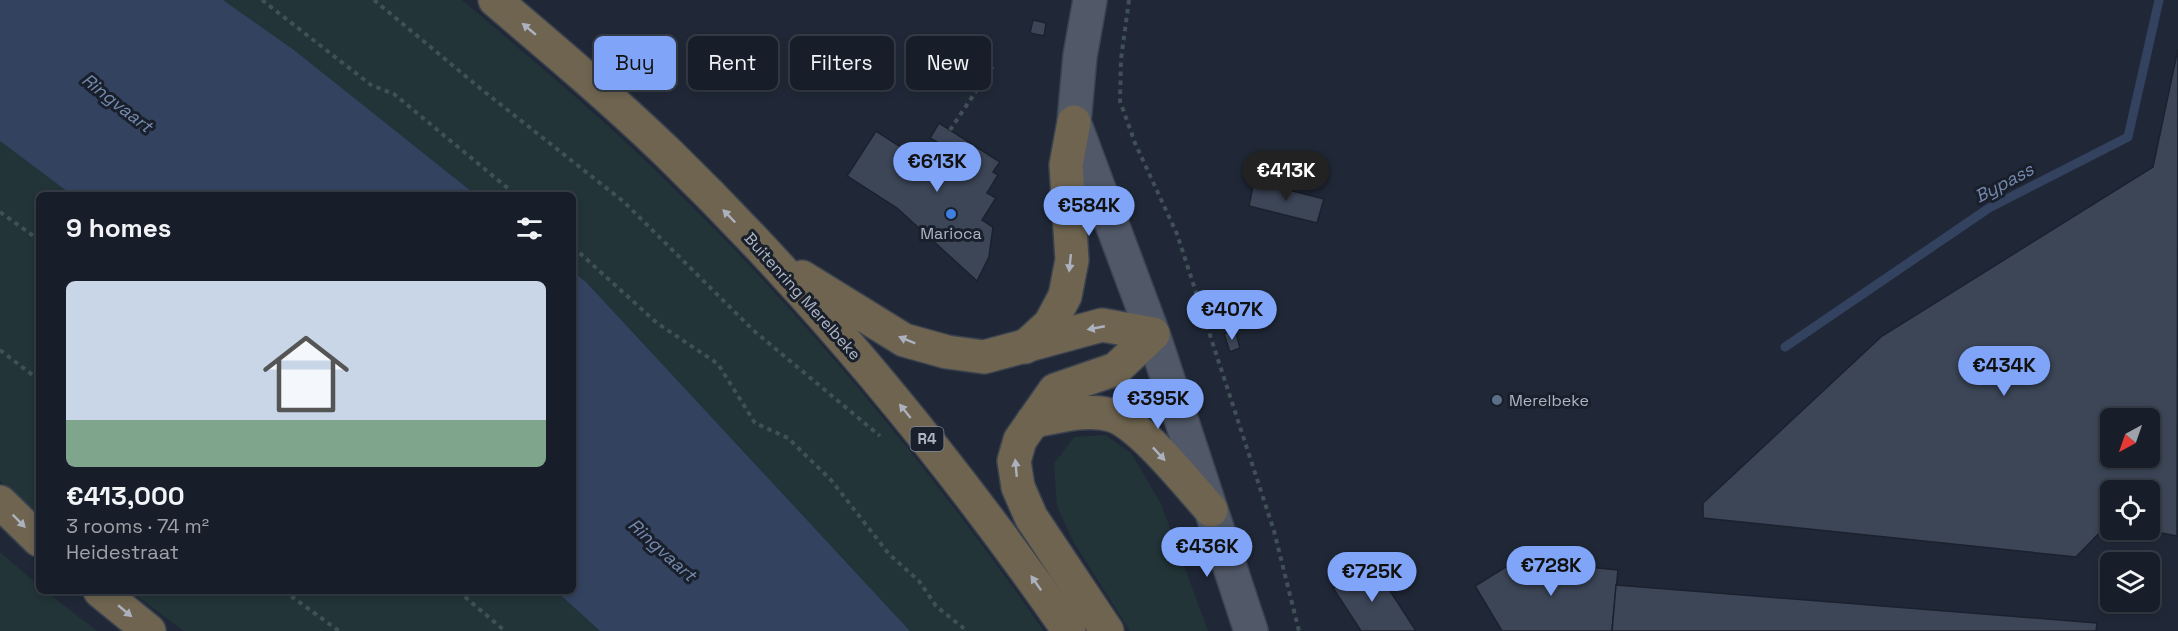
<!DOCTYPE html>
<meta charset="utf-8">
<style>
:root{--surface:#181e29;--page:#212731;--text:#f1f3f6;--muted:#9fa2a8;--line:#363c46;--accent:#80a5f8}
body{margin:0;font-family:"Space Grotesk",sans-serif;background:var(--page);color:var(--text);height:100vh;display:flex;flex-direction:column;font-size:22px;white-space:nowrap}
*{box-sizing:border-box;margin:0}
p{font-size:20px;color:var(--muted)}
.icon{flex:none;width:33px;height:33px;fill:none;stroke:currentColor;stroke-width:2;stroke-linecap:round;stroke-linejoin:round}
.map{position:relative;flex:1;overflow:hidden}
.sheet{position:absolute;left:36px;top:192px;width:540px;height:402px;display:flex;flex-direction:column;background:var(--surface);border-radius:9px;box-shadow:0 3px 9px #0003,0 0 0 2px var(--line)}
.sheet>*{flex:none}
.hud{position:absolute;left:594px;top:36px;width:570px;height:54px;display:flex;gap:12px}
.needle{width:39px;rotate:220deg}
.fabs{position:absolute;left:2100px;top:408px;display:grid;gap:12px}
.fabs a{display:grid;place-items:center;width:60px;height:60px;border-radius:9px;background:var(--surface);box-shadow:0 3px 9px #0003,0 0 0 2px var(--line);font-size:30px}
.price{position:absolute;translate:-50% -51px;padding:0 14px;border-radius:21px;background:var(--accent);color:#111;font-size:20px;line-height:39px;filter:drop-shadow(0 2px 3px #0008)}
.price::after{content:'';position:absolute;left:50%;top:36px;width:18px;height:14px;margin-left:-9px;background:inherit;clip-path:polygon(0 0,100% 0,50% 100%)}
.price.selected{background:#222;color:#fff}
ul{padding:0;list-style:none}
li{display:grid;align-content:center;gap:12px;height:318px;padding:0 30px}
li+li{border-top:2px solid var(--line)}
li span{display:grid;place-items:center;height:186px;border-radius:9px;color:#555}
li>.icon{margin-inline-start:auto}
span .icon{width:108px;height:108px;fill:#fffc;stroke-width:1}
li b{font-size:26px}
h2{display:flex;justify-content:space-between;align-items:center;height:72px;padding:0 30px;font-size:26px}
.chip{padding:0 21px;border-radius:9px;background:var(--surface);box-shadow:0 3px 9px #0003,0 0 0 2px var(--line);font-size:21px;line-height:54px}
.chip.selected{background:var(--accent);color:#111}
.map>svg:first-child{display:block}
.green{fill:#223438}
.water{fill:#33425f}
.lines{fill:none;stroke-linecap:round;stroke-linejoin:round}
.stream{stroke:#33425f;stroke-width:9}
.building{fill:#3c4657;stroke:#1b212e;stroke-width:1.5;fill-rule:evenodd}
.major-casing{stroke:#3d4351;stroke-width:36}
.highway-casing{stroke:#3b424f;stroke-width:36}
.path{stroke:#3f5156;stroke-width:4;stroke-dasharray:4.5 4.5;stroke-linecap:butt}
.major{stroke:#515968;stroke-width:33}
.highway{stroke:#6e6450;stroke-width:33}
.oneway{fill:#abb1be}
.shop-dot{fill:#3f7fe0;stroke:#19202c;stroke-width:2}
.service-dot{fill:#5c6f8a;stroke:#19202c;stroke-width:2}
.labels{text-anchor:middle;stroke-width:6;stroke-linejoin:round;paint-order:stroke}
.shield{fill:#19202c;stroke:#818896;stroke-width:1.5}
.shield-label{font-size:15px;font-weight:bold;fill:#aeb5c4}
.poi-label{font-size:16px;fill:#aeb5c4;stroke:#19202c}
.street-label{font-size:16px;fill:#aeb5c4;stroke:#19202c}
.water-label{font-size:18px;font-style:italic;fill:#7589ad;stroke:#19202c}
</style>
<div class="map">
<svg width="2178" height="631" viewBox="0 0 2178 631">
<rect width="100%" height="100%" fill="#202837"/>
<g class="green">
<path d="M223,0h239c65,55 130,109 191,168 146,140 275,297 391,463h-134l-324,-349 -13,-10v-77h-97l-182,-145z"/>
<path d="M0,141l72,54h-33v324l-39,-38z"/>
<path d="M1105,435l26,18 30,51 47,127h-78l-57,-90 -16,-35 -3,-42 20,-27z"/>
<path d="M0,552l39,34v5h6l52,40h-97z"/>
<path d="M130,591h426l44,40h-416z"/>
</g>
<g class="water">
<path d="M0,0h223l71,50 182,145h-404l-72,-54z"/>
<path d="M573,272l13,10 324,349h-310l-44,-40h17z"/>
</g>
<g class="lines">
<path class="stream" d="M1785,347l204,-139 139,-71 31,-137"/>
</g>
<g class="building">
<path d="M1033,20l13,3 -2,13 -14,-3z"/>
<path d="M2178,49l-1,487 -31,-6h4v-40h-40v32l-34,35 -373,-39v-15l179,-167 271,-169zM2110,418h40v40h-40z"/>
<path d="M939,123l61,39 -7,10 5,3 -11,18 9,5 -14,22 11,7 -4,30 -12,24 -80,-73 -50,-32 29,-45 31,20 -9,15 19,11 13,-23 5,3 7,-12 -12,-7z"/>
<path d="M1254,181l70,18 -7,24 -68,-17z"/>
<path d="M1235,330l5,18 -10,4 -6,-18z"/>
<path d="M1517,560l101,10 -6,61h-110l-27,-45z"/>
<path d="M1372,563l44,68h-55l-28,-43z"/>
<path d="M1616,585l481,38 -1,8h-484z"/>
</g>
<g class="lines">
<defs>
<path id="major" d="M1090,0l-10,56 -6,66 79,212 98,297"/>
<g id="highway">
<path d="M495,0c59,50 118,100 173,153 150,146 282,307 401,478"/>
<path d="M802,277l102,63 43,12 37,5 118,-32 51,9"/>
<path d="M1025,347l25,-23 15,-28 7,-36 -6,-95 8,-43"/>
<path d="M1033,421c25,-4 53,-13 78,-6 29,8 78,71 100,95"/>
<path d="M0,502l39,38"/>
<path d="M100,591l49,40"/>
<path d="M1107,631l-76,-114 -13,-30 -4,-26 6,-21 35,-50 61,-21 37,-35"/>
</g>
</defs>
<use href="#major" class="major-casing"/>
<use href="#highway" class="highway-casing"/>
<g class="path">
<path d="M262,0l109,85 23,9 122,101"/>
<path d="M374,0l107,89 143,113 129,128 127,106"/>
<path d="M1129,0l-8,59 -1,42 15,42 42,91 97,297 25,100"/>
<path d="M950,130l43,-64"/>
<path d="M0,212l39,28"/>
<path d="M573,247l84,76 61,41 37,59 33,15 43,42 58,74 30,27 17,25 31,25"/>
<path d="M0,350l39,30"/>
<path d="M284,591l55,40"/>
<path d="M458,591l47,40"/>
</g>
<use href="#major" class="major"/>
<use href="#highway" class="highway"/>
</g>
<defs><path id="oneway-solid" d="M-6-.8H1V-3.2L6.5 0L1 3.2V.8H-6Z" transform="scale(1.5)"/></defs>
<g class="oneway">
<use href="#oneway-solid" transform="translate(529 29) rotate(-140)"/>
<use href="#oneway-solid" transform="translate(729 216) rotate(-134)"/>
<use href="#oneway-solid" transform="translate(1070 263) rotate(96)"/>
<use href="#oneway-solid" transform="translate(1096 328) rotate(169)"/>
<use href="#oneway-solid" transform="translate(907 340) rotate(-158)"/>
<use href="#oneway-solid" transform="translate(905 411) rotate(-129)"/>
<use href="#oneway-solid" transform="translate(1159 454) rotate(47)"/>
<use href="#oneway-solid" transform="translate(1016 468) rotate(-95)"/>
<use href="#oneway-solid" transform="translate(19 521) rotate(45)"/>
<use href="#oneway-solid" transform="translate(1036 583) rotate(-125)"/>
<use href="#oneway-solid" transform="translate(125 611) rotate(40)"/>
</g>
<circle class="shop-dot" cx="951" cy="214" r="6"/>
<circle class="service-dot" cx="1497" cy="400" r="6"/>
<g class="labels">
<rect class="shield" x="910.5" y="427" width="33" height="24" rx="4.5"/>
<g class="shield-label">
<text x="927" y="444">R4</text>
</g>
<g class="poi-label">
<text x="951" y="239">Marioca</text>
<text x="1509" y="406" text-anchor="start">Merelbeke</text>
</g>
<g class="street-label">
<text transform="translate(803 296) rotate(48)" y="6">Buitenring Merelbeke</text>
</g>
<g class="water-label">
<text transform="translate(117 103) rotate(38)" y="6">Ringvaart</text>
<text transform="translate(2004 183) rotate(-28)" y="6">Bypass</text>
<text transform="translate(662 550) rotate(42)" y="6">Ringvaart</text>
</g>
</g>
</svg>
<div class="fabs">
<a><svg class="needle" viewBox="-14 -14 28 28"><path d="M0-13l5 13h-10z" fill="#e53935"/><path d="M0 13l5-13h-10z" fill="#9fa2a8"/></svg></a>
<a><svg class="icon" aria-label="locate" viewBox="0 0 24 24"><circle cx="12" cy="12" r="6"/><path d="M12 2v4M12 18v4M2 12h4M18 12h4"/></svg></a>
<a><svg class="icon" aria-label="layers" viewBox="0 0 24 24"><path d="M12 4l9 5-9 5-9-5zM3 14l9 5 9-5"/></svg></a>
</div>
<b class="price" style="left:937px;top:193px">€613K</b>
<b class="price selected" style="left:1286px;top:202px">€413K</b>
<b class="price" style="left:1089px;top:237px">€584K</b>
<b class="price" style="left:1232px;top:341px">€407K</b>
<b class="price" style="left:2004px;top:397px">€434K</b>
<b class="price" style="left:1158px;top:430px">€395K</b>
<b class="price" style="left:1207px;top:578px">€436K</b>
<b class="price" style="left:1551px;top:597px">€728K</b>
<b class="price" style="left:1372px;top:603px">€725K</b>
<div class="hud">
<a class="chip selected">Buy</a>
<a class="chip">Rent</a>
<a class="chip">Filters</a>
<a class="chip">New</a>
</div>
<section class="sheet">
<h2>9 homes<svg class="icon" aria-label="filters" viewBox="0 0 24 24"><path d="M4 7h16M4 17h16"/><circle cx="9" cy="7" r="2"/><circle cx="15" cy="17" r="2"/></svg></h2>
<ul>
<li><span style="background:linear-gradient(#c9d6e8 75%,#7fa58c 0)"><svg class="icon" aria-label="home" viewBox="0 0 24 24"><path d="M3 11l9-7 9 7M6 9v11h12V9"/></svg></span><div><b>€413,000</b><p>3 rooms · 74 m²</p><p>Heidestraat</p></div></li>
</ul>
</section>
</div>
